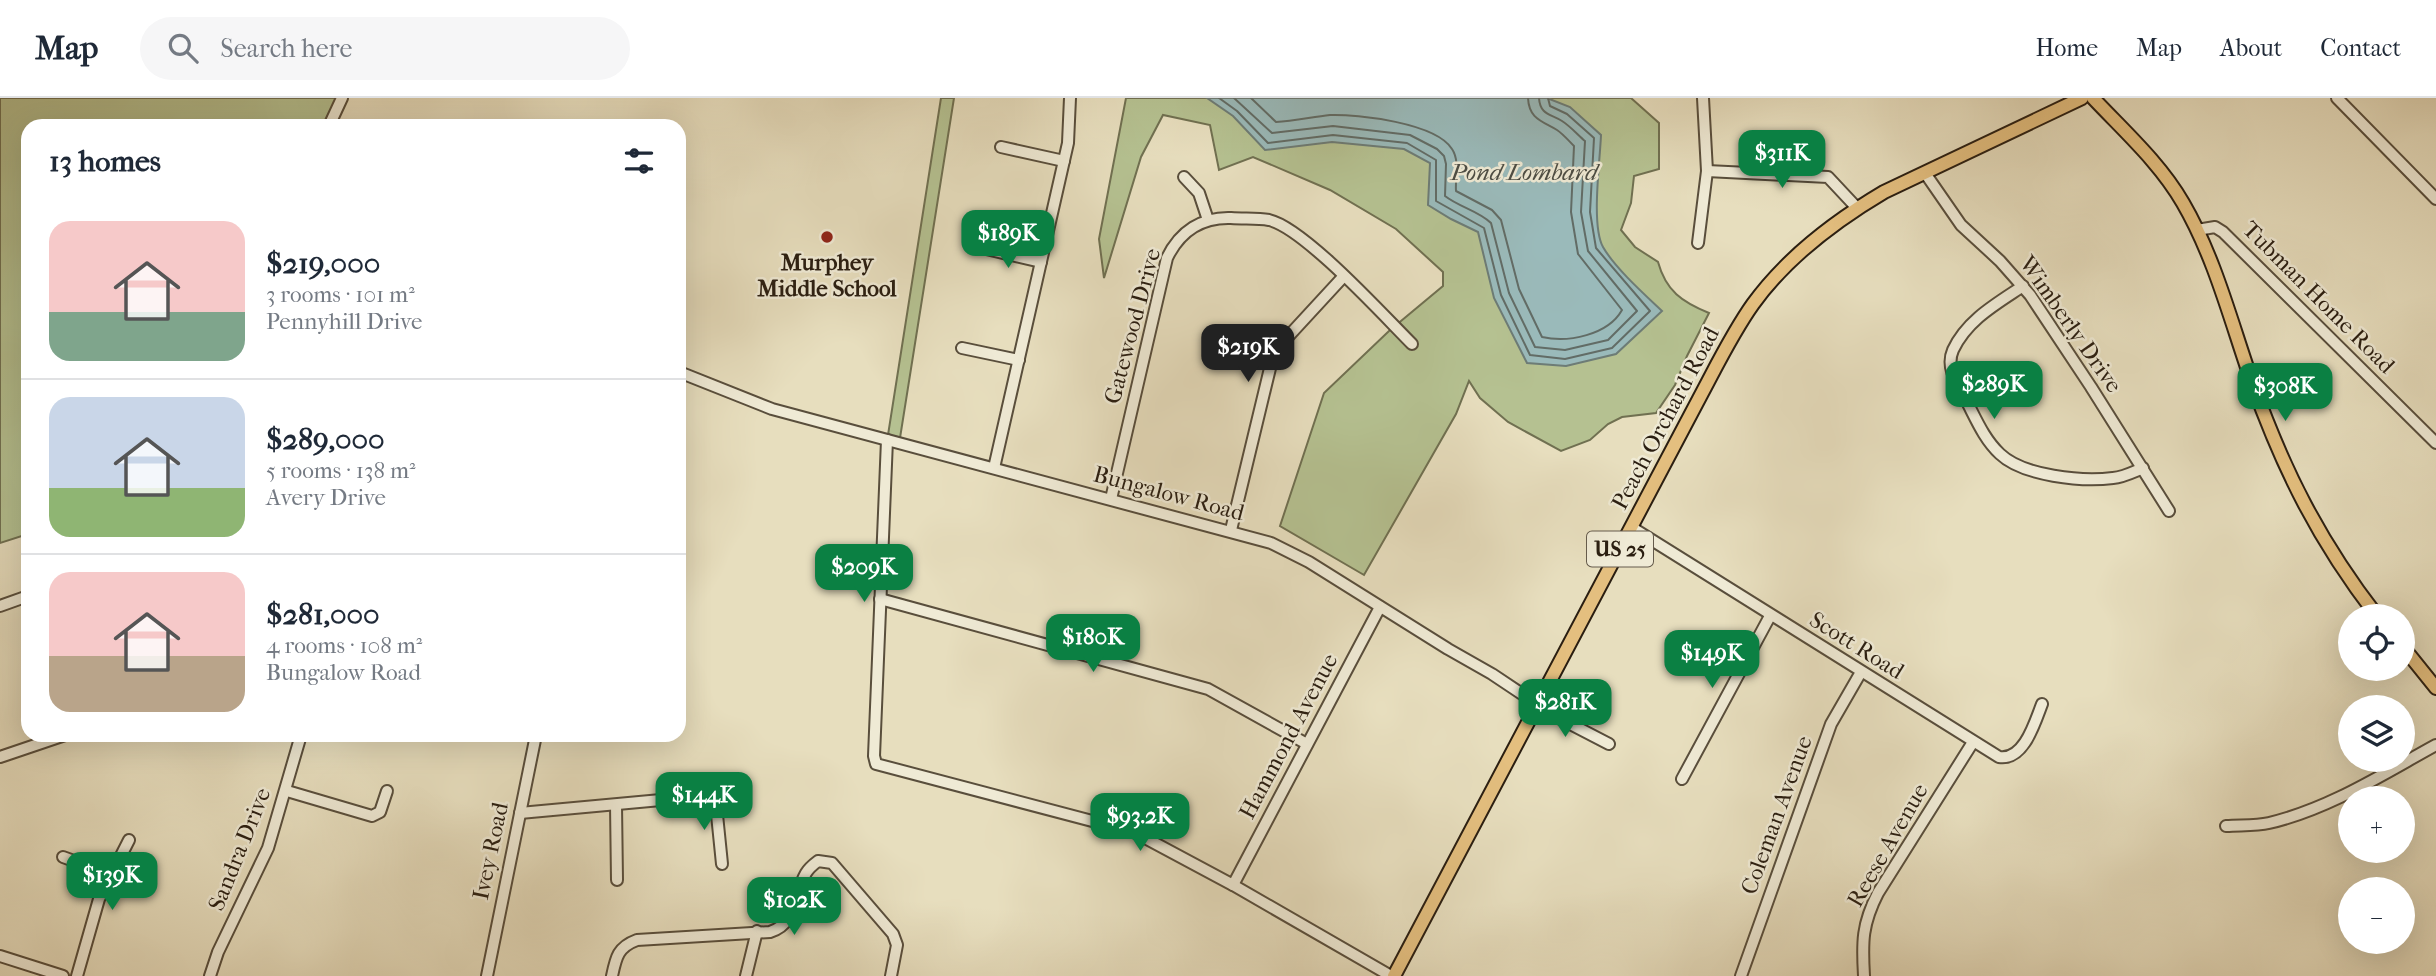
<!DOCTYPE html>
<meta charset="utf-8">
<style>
:root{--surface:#fff;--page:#f6f6f7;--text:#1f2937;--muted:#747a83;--line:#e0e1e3;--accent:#0b8043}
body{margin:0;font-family:"IM FELL French Canon",serif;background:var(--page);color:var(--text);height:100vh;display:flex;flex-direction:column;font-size:26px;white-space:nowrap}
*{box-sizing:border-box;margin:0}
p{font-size:23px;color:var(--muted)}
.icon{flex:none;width:38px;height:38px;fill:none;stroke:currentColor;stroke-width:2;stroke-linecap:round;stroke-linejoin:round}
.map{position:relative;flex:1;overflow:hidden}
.sheet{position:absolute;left:21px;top:21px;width:665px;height:623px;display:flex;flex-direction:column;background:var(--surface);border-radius:21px;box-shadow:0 7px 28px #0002}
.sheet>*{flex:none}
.controls{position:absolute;left:2338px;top:506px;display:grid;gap:14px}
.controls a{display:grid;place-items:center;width:77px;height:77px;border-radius:50%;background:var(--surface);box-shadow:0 7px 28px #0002;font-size:35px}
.price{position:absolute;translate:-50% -60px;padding:0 16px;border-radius:14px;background:var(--accent);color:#fff;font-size:23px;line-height:46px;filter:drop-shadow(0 2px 4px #0008)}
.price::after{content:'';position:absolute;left:50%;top:42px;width:21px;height:16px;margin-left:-10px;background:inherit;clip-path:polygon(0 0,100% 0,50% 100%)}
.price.on{background:#222;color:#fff}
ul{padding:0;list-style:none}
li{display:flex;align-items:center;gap:21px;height:175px;padding:0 28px}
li+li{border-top:2px solid var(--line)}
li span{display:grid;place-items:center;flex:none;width:196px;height:140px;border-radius:21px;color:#555}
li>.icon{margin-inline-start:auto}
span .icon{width:84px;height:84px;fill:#fffc;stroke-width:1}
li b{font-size:30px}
h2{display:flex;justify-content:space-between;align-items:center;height:84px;padding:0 28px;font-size:30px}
header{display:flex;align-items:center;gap:42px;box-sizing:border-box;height:98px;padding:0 35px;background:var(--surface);border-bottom:2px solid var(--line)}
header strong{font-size:33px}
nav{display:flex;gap:38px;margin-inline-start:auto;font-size:24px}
.search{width:490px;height:63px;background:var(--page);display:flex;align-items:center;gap:18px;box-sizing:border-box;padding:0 24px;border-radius:38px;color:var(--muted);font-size:26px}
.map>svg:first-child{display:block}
.green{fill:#b5c191;stroke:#707051;stroke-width:2}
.water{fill:#9ababa;stroke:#6d7c76;stroke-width:2}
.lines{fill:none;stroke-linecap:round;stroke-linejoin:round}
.shore{stroke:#626c66;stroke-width:2}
.minor-casing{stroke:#594e3c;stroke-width:14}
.major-casing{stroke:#2a1e11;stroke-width:16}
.minor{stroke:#efead5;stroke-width:10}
.major{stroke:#e4bf7f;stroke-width:12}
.poi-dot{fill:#8f2418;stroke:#efead5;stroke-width:2.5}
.labels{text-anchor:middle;stroke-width:5;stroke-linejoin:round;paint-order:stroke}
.shield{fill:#efead5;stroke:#655b4c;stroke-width:2}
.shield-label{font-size:21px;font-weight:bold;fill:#2a1e11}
.poi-label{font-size:23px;font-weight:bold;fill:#2a1e11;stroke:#efead5}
.street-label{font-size:23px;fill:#2a1e11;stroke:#efead5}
.water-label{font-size:24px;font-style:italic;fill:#4c4d44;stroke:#efead5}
</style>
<header>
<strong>Map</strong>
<div class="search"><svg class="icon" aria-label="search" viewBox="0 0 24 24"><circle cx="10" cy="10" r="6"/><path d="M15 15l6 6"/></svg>Search here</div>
<nav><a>Home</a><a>Map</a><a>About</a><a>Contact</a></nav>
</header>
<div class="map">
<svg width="2436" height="878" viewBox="0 0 2436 878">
<rect width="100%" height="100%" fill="#e7debe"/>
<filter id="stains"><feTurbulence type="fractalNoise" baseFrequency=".00286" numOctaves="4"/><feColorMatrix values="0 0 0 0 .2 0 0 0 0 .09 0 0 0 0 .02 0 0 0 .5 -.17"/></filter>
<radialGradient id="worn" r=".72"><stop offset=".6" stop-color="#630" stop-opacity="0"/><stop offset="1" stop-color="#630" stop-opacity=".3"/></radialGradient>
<g class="green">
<path d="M0,0h341l-12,28h-301v408l-28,9z"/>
<path d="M941,0h13l-54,340 -12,-3z"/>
<path d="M1126,0h505l28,25v46l-25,7 -3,27 -10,27 14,17 23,15c8,29 24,40 51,51l-22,43 -12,29 -19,28 -34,4 -14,7 -18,16 -29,11 -53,-29 -28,-24 -11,-17 -13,33 -92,161 -84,-49 44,-133 65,-62 54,-45v-14l-47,-43 -66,-39 -77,-33 -34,13 -9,-45 -47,-10 -22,42 -37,121 -5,-39z"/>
</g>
<path class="water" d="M1207,0h340l23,9 31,28c-1,27 -10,90 2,112 12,21 41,47 59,64l-46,43 -50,12 -39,-3 -33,-65 -16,-66 -27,-13 -23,-14 2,-42 -26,-14 -72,-7 -67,8 -32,-34z"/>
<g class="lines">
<g class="shore">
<path d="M1219,0l18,13 31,32 65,-8 74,8 29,17v41l48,27 17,67 29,60 35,4 47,-11 38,-37 -54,-63 -6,-36 4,-74 -27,-24 -17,-8 -2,-8"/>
<path d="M1234,0l38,35 61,-7 77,9 27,14 7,7 2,8 -1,32c14,11 34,15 46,27l18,70 26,54 30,3 43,-10 29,-29 -49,-60 -7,-39 4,-71c-7,-6 -15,-15 -23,-20 -11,-7 -22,-6 -23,-23"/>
<path d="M1251,0l25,24c18,-1 36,-5 54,-7 28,-1 106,8 122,34 8,12 3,29 4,42l36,19 9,10 18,69 23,48c26,6 66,-2 80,-27l-44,-56 -7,-42 3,-66c-5,-5 -11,-12 -17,-16 -15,-9 -28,-11 -29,-32"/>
</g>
<defs>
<g id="minor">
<path d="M2337,0l99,101"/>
<path d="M329,28l13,-28"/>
<path d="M1001,49l63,14"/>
<path d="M1707,73l121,6 29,31"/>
<path d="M1925,75l36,52 39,36 30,34 61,92 78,124"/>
<path d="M1184,79l15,16 9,27"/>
<path d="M2197,132l18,-3 8,5 213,211"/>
<path d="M1698,145l9,-72 -4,-73"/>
<path d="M982,150l59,14"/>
<path d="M2023,188c-27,18 -56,34 -70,64 -8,18 5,35 13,50 10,19 18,39 34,54 23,22 82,28 113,24 11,-1 20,-6 30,-10"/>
<path d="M962,250l57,12"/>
<path d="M679,274l93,37 499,134 38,19 139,87 44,25 63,42 54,28"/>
<path d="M887,342l-13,316 2,8 258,68 99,53 158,91"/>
<path d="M994,370l74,-325 2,-45"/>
<path d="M1111,401l56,-241c13,-27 35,-41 64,-40 13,1 26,0 38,2 35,8 114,95 143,124"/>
<path d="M1631,429l368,230c25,4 36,-35 43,-53"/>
<path d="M1231,432l41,-170 12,-19 59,-64"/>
<path d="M880,501l328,90 99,55"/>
<path d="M0,508l28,-10"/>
<path d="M0,659l65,-22"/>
<path d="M1682,681l88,-163"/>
<path d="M287,693l85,25 8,-4 7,-21"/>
<path d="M616,707l1,75"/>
<path d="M520,715l195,-18 7,69"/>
<path d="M2226,728c15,-1 30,0 43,-3 60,-14 114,-49 167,-78"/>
<path d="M63,759l47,17"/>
<path d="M1233,787l147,-278"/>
<path d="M0,858l63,20"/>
<path d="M77,878l22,-77 30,-59"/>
<path d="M210,878l8,-24 50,-104 33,-113"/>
<path d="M487,878l49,-241"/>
<path d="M612,878c4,-19 6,-29 25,-36l133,-8c28,-9 23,-37 36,-59 3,-5 8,-9 12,-12l14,2 61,71 4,11 -6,31"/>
<path d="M746,878l11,-45"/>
<path d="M1741,878l90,-252 30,-52"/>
<path d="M1864,878c-2,-34 -2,-52 14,-83l95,-151"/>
</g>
<g id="major">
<path d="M2093,0c31,33 67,65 90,105 32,55 48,119 69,179 32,89 67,159 125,234"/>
<path d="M2403,549l33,41"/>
<path d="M1394,878l308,-583c16,-30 31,-61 51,-89 34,-47 82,-83 131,-112l198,-94"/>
</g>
</defs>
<use href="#minor" class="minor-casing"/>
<use href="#major" class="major-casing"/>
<use href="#minor" class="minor"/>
<use href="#major" class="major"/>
</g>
<circle class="poi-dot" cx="827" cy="139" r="7"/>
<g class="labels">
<rect class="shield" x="1587" y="433.5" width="66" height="35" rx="5"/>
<g class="shield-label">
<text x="1620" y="458">US 25</text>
</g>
<g class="poi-label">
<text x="827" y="172">Murphey<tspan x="827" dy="26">Middle School</tspan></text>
</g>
<g class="street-label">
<text transform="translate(2319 199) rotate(45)" y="8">Tubman Home Road</text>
<text transform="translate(2071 226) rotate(55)" y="8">Wimberly Drive</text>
<text transform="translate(1132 228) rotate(-75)" y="8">Gatewood Drive</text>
<text transform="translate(1665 320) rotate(-62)" y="8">Peach Orchard Road</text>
<text transform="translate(1169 395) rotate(15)" y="8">Bungalow Road</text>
<text transform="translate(1857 547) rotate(32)" y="8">Scott Road</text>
<text transform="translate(1288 638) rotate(-62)" y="8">Hammond Avenue</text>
<text transform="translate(1776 717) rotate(-70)" y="8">Coleman Avenue</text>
<text transform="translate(1887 747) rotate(-60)" y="8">Reese Avenue</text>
<text transform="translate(239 751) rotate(-68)" y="8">Sandra Drive</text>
<text transform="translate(490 753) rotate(-78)" y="8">Ivey Road</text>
</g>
<g class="water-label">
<text x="1524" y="82">Pond Lombard</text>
</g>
</g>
<rect width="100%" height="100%" filter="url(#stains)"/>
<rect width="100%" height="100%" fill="url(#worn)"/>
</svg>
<div class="controls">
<a><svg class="icon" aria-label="locate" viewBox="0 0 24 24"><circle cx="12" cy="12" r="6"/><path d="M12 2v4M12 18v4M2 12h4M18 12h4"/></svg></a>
<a><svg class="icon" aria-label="layers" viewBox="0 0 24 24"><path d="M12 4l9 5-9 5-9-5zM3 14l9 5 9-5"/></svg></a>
<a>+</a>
<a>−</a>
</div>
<b class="price" style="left:1782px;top:92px">$311K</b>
<b class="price" style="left:1008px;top:172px">$189K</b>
<b class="price on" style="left:1248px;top:286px">$219K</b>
<b class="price" style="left:1994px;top:323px">$289K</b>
<b class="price" style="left:2285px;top:325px">$308K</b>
<b class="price" style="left:864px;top:506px">$209K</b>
<b class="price" style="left:1093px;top:576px">$180K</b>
<b class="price" style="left:1712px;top:592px">$149K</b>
<b class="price" style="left:1565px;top:641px">$281K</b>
<b class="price" style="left:704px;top:734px">$144K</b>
<b class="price" style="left:1140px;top:755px">$93.2K</b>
<b class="price" style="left:112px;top:814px">$139K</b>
<b class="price" style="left:794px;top:839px">$102K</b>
<section class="sheet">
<h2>13 homes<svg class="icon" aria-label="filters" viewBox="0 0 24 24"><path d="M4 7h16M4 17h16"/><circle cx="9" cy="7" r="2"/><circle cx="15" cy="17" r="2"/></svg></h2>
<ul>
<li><span style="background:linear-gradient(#f6c9c9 65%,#7fa58c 0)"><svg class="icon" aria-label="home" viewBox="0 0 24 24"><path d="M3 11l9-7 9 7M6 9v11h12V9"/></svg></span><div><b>$219,000</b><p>3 rooms · 101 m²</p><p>Pennyhill Drive</p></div></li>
<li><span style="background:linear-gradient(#c9d6e8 65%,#8fb573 0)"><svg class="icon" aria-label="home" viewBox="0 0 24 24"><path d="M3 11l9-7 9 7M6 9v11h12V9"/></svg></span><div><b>$289,000</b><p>5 rooms · 138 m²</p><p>Avery Drive</p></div></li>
<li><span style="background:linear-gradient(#f6c9c9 60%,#b9a48a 0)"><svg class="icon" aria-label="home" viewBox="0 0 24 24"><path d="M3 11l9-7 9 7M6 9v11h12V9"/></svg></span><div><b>$281,000</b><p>4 rooms · 108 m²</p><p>Bungalow Road</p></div></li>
</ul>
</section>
</div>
